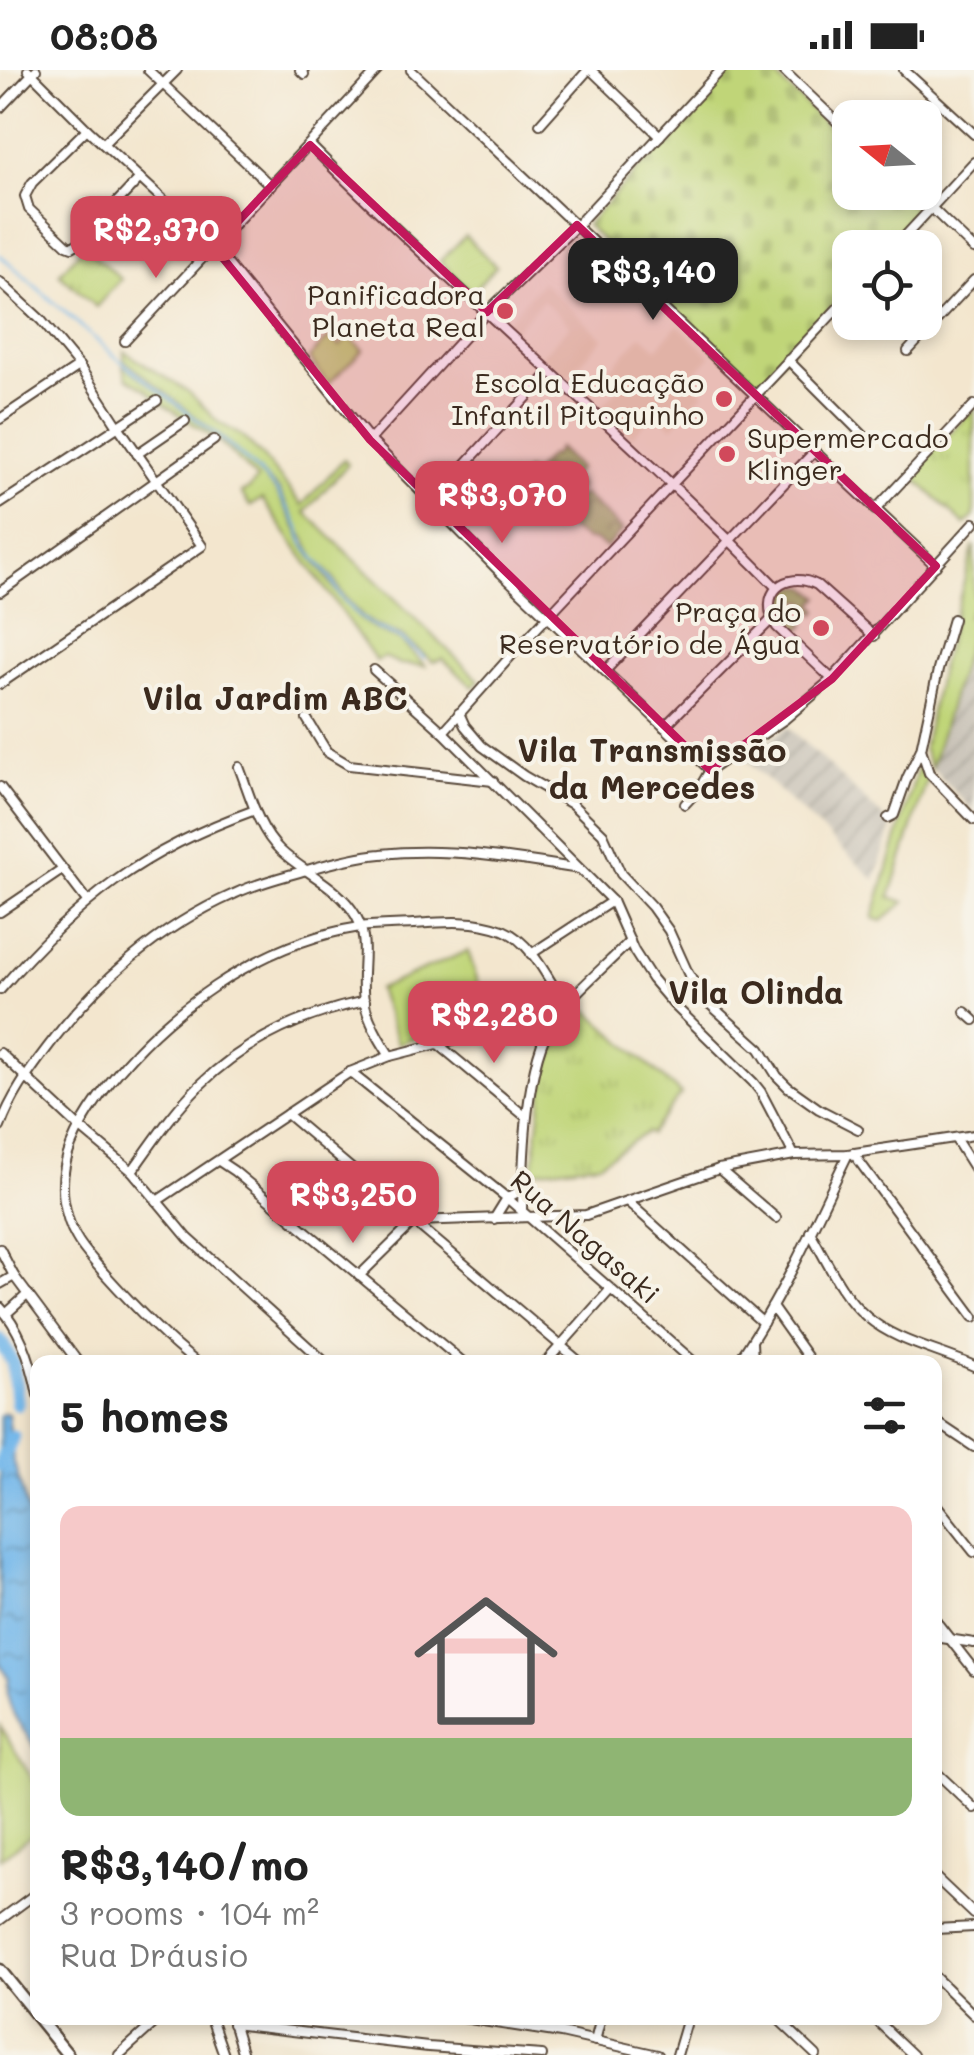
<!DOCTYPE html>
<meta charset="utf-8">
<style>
:root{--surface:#fff;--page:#f2f2f2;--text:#222;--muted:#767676;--line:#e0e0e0;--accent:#d1495b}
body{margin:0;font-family:Mali,sans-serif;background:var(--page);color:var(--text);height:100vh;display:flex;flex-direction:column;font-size:38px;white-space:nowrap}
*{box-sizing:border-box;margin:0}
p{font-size:32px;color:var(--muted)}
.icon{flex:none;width:55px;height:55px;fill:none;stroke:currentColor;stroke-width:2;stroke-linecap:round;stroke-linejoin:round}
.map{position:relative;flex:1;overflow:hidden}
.panel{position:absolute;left:30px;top:1285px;width:912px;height:670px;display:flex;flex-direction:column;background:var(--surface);border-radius:20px;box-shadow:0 5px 15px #0003}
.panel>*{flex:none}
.needle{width:65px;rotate:288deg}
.buttons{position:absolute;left:832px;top:30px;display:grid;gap:20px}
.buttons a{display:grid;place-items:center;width:110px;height:110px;border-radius:20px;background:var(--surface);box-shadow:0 5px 15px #0003;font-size:50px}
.price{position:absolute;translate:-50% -85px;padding:0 22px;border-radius:20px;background:var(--accent);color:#fff;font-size:32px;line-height:65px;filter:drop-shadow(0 2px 5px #0008)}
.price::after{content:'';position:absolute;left:50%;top:60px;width:30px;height:22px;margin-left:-15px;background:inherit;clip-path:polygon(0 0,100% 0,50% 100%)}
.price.on{background:#222;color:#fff}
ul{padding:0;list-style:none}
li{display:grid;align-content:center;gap:20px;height:530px;padding:0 30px}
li+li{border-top:2px solid var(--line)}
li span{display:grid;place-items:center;height:310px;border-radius:20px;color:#555}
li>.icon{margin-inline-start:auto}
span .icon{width:180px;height:180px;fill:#fffc;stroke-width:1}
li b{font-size:42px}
h2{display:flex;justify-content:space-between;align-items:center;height:120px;padding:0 30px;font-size:42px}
.status{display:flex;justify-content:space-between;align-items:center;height:70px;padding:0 50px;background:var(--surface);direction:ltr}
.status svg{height:28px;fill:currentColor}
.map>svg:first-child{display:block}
.built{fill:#e9d9ba}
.industrial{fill:url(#industrial-furrows)}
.green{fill:#c0d578;stroke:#7e804b;stroke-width:2.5}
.forest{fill:url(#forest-crowns);stroke:#6a7043;stroke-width:2.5}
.cemetery{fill:url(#cemetery-stones);stroke:#7e804b;stroke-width:2.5}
.park{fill:url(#park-tufts);stroke:#7e804b;stroke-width:2.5}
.water{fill:url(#water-ripples);stroke:#587184;stroke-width:2.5}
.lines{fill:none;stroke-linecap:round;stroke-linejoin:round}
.stream{stroke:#75b8ea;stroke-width:2.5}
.river{stroke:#75b8ea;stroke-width:14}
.minor-casing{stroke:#574638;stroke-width:12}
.major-casing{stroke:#574638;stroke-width:15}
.minor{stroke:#fff;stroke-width:8}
.major{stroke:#fff;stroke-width:10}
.marked{fill:#c2185b;fill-opacity:0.2;stroke:#c2185b;stroke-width:8;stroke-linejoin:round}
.poi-dot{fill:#d1495b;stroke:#f7f3e8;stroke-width:4}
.labels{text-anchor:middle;stroke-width:8;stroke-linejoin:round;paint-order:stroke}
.poi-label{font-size:28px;fill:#3b2a1e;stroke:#f7f3e8;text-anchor:end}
.street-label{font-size:28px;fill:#3b2a1e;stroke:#f7f3e8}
.quarter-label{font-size:32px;font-weight:bold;fill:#3b2a1e;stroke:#f7f3e8}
</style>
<div class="status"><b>08:08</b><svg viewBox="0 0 49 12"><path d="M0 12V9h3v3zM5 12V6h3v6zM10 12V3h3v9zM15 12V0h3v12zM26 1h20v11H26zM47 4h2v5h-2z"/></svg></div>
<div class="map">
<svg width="974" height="1985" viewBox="0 0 974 1985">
<defs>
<pattern id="industrial-furrows" width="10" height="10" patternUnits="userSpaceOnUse" patternTransform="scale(2.5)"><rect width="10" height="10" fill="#c9c3b8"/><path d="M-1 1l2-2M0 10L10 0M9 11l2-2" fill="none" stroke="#a49f95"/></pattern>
<pattern id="forest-crowns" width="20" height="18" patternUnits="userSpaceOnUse" patternTransform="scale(2.5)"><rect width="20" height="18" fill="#98b668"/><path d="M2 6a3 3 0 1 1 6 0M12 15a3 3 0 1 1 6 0" fill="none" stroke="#7d9455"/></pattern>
<pattern id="cemetery-stones" width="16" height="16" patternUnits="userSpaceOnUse" patternTransform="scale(2.5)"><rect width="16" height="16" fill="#c0d578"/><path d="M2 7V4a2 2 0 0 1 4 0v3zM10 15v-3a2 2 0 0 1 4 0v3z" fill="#a6b767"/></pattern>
<pattern id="park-tufts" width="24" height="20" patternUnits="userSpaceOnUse" patternTransform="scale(2.5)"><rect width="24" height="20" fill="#c0d578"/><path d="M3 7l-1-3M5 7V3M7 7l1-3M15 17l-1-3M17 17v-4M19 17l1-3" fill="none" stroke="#a6b767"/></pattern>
<pattern id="water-ripples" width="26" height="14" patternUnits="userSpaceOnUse" patternTransform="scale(2.5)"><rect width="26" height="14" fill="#75b8ea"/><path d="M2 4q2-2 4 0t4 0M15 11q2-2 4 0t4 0" fill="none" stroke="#6196bd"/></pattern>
</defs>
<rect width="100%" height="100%" fill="#f7f3e8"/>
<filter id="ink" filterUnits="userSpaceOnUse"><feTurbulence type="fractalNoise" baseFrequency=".01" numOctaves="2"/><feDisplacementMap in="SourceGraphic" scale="20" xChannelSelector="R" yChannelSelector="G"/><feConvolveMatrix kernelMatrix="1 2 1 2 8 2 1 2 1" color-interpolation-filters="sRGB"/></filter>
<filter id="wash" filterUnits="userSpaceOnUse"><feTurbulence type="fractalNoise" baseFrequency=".0048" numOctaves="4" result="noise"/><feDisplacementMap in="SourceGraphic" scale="40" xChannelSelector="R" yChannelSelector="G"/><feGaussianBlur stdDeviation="2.25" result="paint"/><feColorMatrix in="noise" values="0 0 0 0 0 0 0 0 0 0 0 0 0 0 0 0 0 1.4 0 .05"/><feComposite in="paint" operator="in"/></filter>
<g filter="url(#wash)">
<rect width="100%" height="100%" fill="#f3e6ce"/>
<g class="built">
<path d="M542,212l61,56 -37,41 -25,-23 29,-31 -27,-25 -30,32 -9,-8z"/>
<path d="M678,255l33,31 -21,23 14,14 -32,34 -17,-16 -23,26 -32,-29 23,-24 -14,-14 33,-35 15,13z"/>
<path d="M246,1961l149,24h-144l-8,-20z"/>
</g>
<g class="industrial">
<path d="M974,553v189l-42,-44z"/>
<path d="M788,657l104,99 -17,54 -132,-123z"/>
</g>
<g class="green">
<path d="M465,166l31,30 -24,26 -32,-31z"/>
<path d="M330,266l10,10 9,-10 14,14 -35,34 -19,-26z"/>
<path d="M124,281l66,42 28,29 24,14 22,22 38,47 42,-46 4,5 -43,48 174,168 -6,7 -30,-28 -10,3 -31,-26 -25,-10 -14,-9 -20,-22 -10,-17 -18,-20 -36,-68 -54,-50 -101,-80z"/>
<path d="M123,294l102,78 35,32 17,19 21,38 4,12 38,54 19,21 16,12 25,10 25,26 -25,-2 -15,-7 -9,4 -114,-162 -12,7 -9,-13 9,-5 7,-9 -36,-36 -63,-43 -12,-11 -19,-11z"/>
<path d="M974,475v58l-7,14 7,5 -43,146 -8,-19 17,-80z"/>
<path d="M919,694l8,16 -37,117 15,5 -23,19 -9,-3z"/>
<path d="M468,881l19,59 -89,34 -20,-55z"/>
<path d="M0,1656l37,60v46l-37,26z"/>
</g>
<g class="forest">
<path d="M558,378l21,20 -8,9 8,8 -1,5 -25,3 2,6h15l14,-4 39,35 -17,18 -11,-8h-8l-21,-13 3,-8 -2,-10h-8l-6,6 -8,-7 4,-5 -11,-9 -9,10 -18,-14 -17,19 -8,-10 12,-15 8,6 20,-20 6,4 18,-19 3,1z"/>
<path d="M796,516h10l14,11 -6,7 5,6 -3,4 -11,-13 -11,1 -1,9 13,13 -10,11c-16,-16 -32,-39 0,-49z"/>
</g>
<path class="cemetery" d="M732,0h37l81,77v45l48,1 21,20 -32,34 -37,1v39l-94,100 -170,-162z"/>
<g class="park">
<path d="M84,176l37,33 -25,28 -37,-33z"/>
<path d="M974,338v108l-9,9 -54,-50z"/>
<path d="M584,937l97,87 -31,40 -3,-2 -48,31 -66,8 11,-93c8,-28 23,-48 40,-71z"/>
</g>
<path class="water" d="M4,1343l4,1 5,45 24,85v206c-15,-24 -35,-42 -28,-72l-9,-14v-248z"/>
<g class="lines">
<path class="stream" d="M0,185l117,103 108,83 35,32 18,19 22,38 3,13 27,35 11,19 19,20 16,11 24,10 24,20"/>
<g class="river">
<path d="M0,1270l13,23 4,40"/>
<path d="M0,1395l13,-28"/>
</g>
</g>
</g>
<g filter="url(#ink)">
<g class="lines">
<defs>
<g id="minor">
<path d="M28,0l59,59 127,118 156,193 131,133 209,197"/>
<path d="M148,0l123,116"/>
<path d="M300,0l4,4"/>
<path d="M411,0l525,496"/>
<path d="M591,0l69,66"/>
<path d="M783,0l67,64"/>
<path d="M904,0l70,64"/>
<path d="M0,38l36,-38"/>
<path d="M540,54l48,-54"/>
<path d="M87,59l-55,54 -7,13 4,13 38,36 5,2 5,-3 63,-66"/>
<path d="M103,74l74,-74"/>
<path d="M310,75c151,151 316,289 466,442"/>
<path d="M915,122l59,57"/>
<path d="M894,178l80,-86"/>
<path d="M0,212l41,38 38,46 39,60 84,120 -202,138"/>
<path d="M125,271l253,-271"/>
<path d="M908,281l66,-71"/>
<path d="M788,290l82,82"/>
<path d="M0,349l79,-53"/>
<path d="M370,370l117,-128 90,-87 144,-155"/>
<path d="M137,384l48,-33"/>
<path d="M432,431l118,-129"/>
<path d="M0,434l157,-103"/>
<path d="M875,440l99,-105"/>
<path d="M0,522l214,-152"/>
<path d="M374,600l69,62 169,169 22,50 18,28 22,26 79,77 8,10 33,63"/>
<path d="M605,601l209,-219"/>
<path d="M832,609l-55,-52c-21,-33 8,-58 40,-42l57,51"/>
<path d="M459,643l6,13 17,20 42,30 48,28 31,30 18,40 31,33 17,24 19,42 15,25 57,51 17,27 11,11 31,22 39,20"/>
<path d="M307,649l20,33 22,13 144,16"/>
<path d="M664,657l108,-108"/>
<path d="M443,662l75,-84 332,-353"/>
<path d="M921,679l8,24 45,47"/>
<path d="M239,697c11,28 19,62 41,83 24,23 59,36 76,66 15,26 3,57 8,84 4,21 15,39 26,56"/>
<path d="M0,717l87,114"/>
<path d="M685,734l14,-15 11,-19 75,-51 47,-40 142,-156"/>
<path d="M888,748l6,-3 13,-37 14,-29 17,-79 15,-51"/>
<path d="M0,842l62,-42"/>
<path d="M531,884l81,-53"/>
<path d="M0,920c78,-90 143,-140 255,-180"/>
<path d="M965,942l9,8"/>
<path d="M438,974l88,73"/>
<path d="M0,983l78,73 54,45 56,67 137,124"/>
<path d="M350,1002l157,126 187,164"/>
<path d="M287,1044l293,248"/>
<path d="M0,1057c11,-30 28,-54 47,-79 48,-65 112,-121 187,-154 23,-11 48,-17 73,-24 24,-7 49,-14 74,-16 67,-7 132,4 198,15"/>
<path d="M955,1068l19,30"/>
<path d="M853,1083l121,164"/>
<path d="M219,1091l15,10 229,191"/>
<path d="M719,1099l57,49"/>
<path d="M132,1101c21,-29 42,-61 68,-86 45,-44 104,-71 165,-84"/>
<path d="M157,1131l193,-129 40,-16 137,-35 24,3"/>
<path d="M627,1131l136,122"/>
<path d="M522,1141c1,-51 3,-150 32,-191 20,-29 51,-53 76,-79"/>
<path d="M494,1149l13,-21 15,-8"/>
<path d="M810,1162c17,29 31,63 57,85 29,25 72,33 107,49"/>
<path d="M0,1179l14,27 64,86"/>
<path d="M359,1206l56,-55 171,-6 133,-46 75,-14 54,-1 126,-19"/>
<path d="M0,1214l14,-8"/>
<path d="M0,1237c21,22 32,58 38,88"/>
<path d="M772,1237l39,55"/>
<path d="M6,1244l22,-20"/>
<path d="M752,1272l1,20"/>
<path d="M196,1292c-33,-25 -64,-58 -92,-89 -10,-12 -21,-23 -28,-36 -6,-10 -10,-24 -12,-36 -6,-40 13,-73 35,-104 60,-83 159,-154 261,-170 17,-2 36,-2 53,-3 29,-2 62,-5 90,6 29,12 46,51 62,75"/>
<path d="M546,1292l64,-72"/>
<path d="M738,1292c44,-64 76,-138 110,-208"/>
<path d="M935,1351l39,26"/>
<path d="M935,1433l39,49"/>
<path d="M935,1550l39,50"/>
<path d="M935,1567l39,6"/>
<path d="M935,1701l39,37"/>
<path d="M935,1807l39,37"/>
<path d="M0,1850l38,-28"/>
<path d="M935,1859l39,-2"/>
<path d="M935,1907l39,38"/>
<path d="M211,1948l13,37"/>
<path d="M232,1948l11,37"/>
<path d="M463,1948l98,15 97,22"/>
<path d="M777,1948l39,37"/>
<path d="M874,1948l39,37"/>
<path d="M233,1954l195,23 114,8"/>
<path d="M595,1971l6,-23"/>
<path d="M119,1985l41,-37"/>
<path d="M677,1985l11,-37"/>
</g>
<g id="major">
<path d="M0,1900l38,47"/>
<path d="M38,1948l30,37"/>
</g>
</defs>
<use href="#minor" class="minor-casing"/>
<use href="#major" class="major-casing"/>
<use href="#minor" class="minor"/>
<use href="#major" class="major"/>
</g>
</g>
<path class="marked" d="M310,75l177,167 90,-87 359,341 -104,113 -122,91 -340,-330 -156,-193z"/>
<g class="poi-dot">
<circle cx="505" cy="241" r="10"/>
<circle cx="724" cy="329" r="10"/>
<circle cx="727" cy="384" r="10"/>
<circle cx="821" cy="558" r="10"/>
</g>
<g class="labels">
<g class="poi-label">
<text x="485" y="235">Panificadora<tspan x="485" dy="32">Planeta Real</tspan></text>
<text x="704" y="323">Escola Educação<tspan x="704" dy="32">Infantil Pitoquinho</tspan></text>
<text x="747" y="378" text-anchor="start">Supermercado<tspan x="747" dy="32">Klinger</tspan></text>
<text x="801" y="552">Praça do<tspan x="801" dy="32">Reservatório de Água</tspan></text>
</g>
<g class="street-label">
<text transform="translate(585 1167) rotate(41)" y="10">Rua Nagasaki</text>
</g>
<g class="quarter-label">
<text x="275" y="640">Vila Jardim ABC</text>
<text x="652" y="692">Vila Transmissão<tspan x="652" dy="37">da Mercedes</tspan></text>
<text x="756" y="934">Vila Olinda</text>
</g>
</g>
</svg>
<div class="buttons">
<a><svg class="needle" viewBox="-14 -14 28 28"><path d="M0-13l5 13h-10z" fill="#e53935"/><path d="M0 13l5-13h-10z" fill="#767676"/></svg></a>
<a><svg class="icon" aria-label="locate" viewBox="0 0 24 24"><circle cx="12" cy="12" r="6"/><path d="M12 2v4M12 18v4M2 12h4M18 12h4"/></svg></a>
</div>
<b class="price" style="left:156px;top:211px">R$2,370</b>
<b class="price on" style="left:653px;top:253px">R$3,140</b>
<b class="price" style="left:502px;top:476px">R$3,070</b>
<b class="price" style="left:494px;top:996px">R$2,280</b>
<b class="price" style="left:353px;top:1176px">R$3,250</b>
<section class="panel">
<h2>5 homes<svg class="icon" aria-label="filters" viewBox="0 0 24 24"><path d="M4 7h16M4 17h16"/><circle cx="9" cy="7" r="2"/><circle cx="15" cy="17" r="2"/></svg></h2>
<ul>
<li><span style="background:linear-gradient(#f6c9c9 75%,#8fb573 0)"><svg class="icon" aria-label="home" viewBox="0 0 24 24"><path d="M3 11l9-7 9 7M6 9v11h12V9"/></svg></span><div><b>R$3,140/mo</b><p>3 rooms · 104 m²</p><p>Rua Dráusio</p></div></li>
</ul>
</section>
</div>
